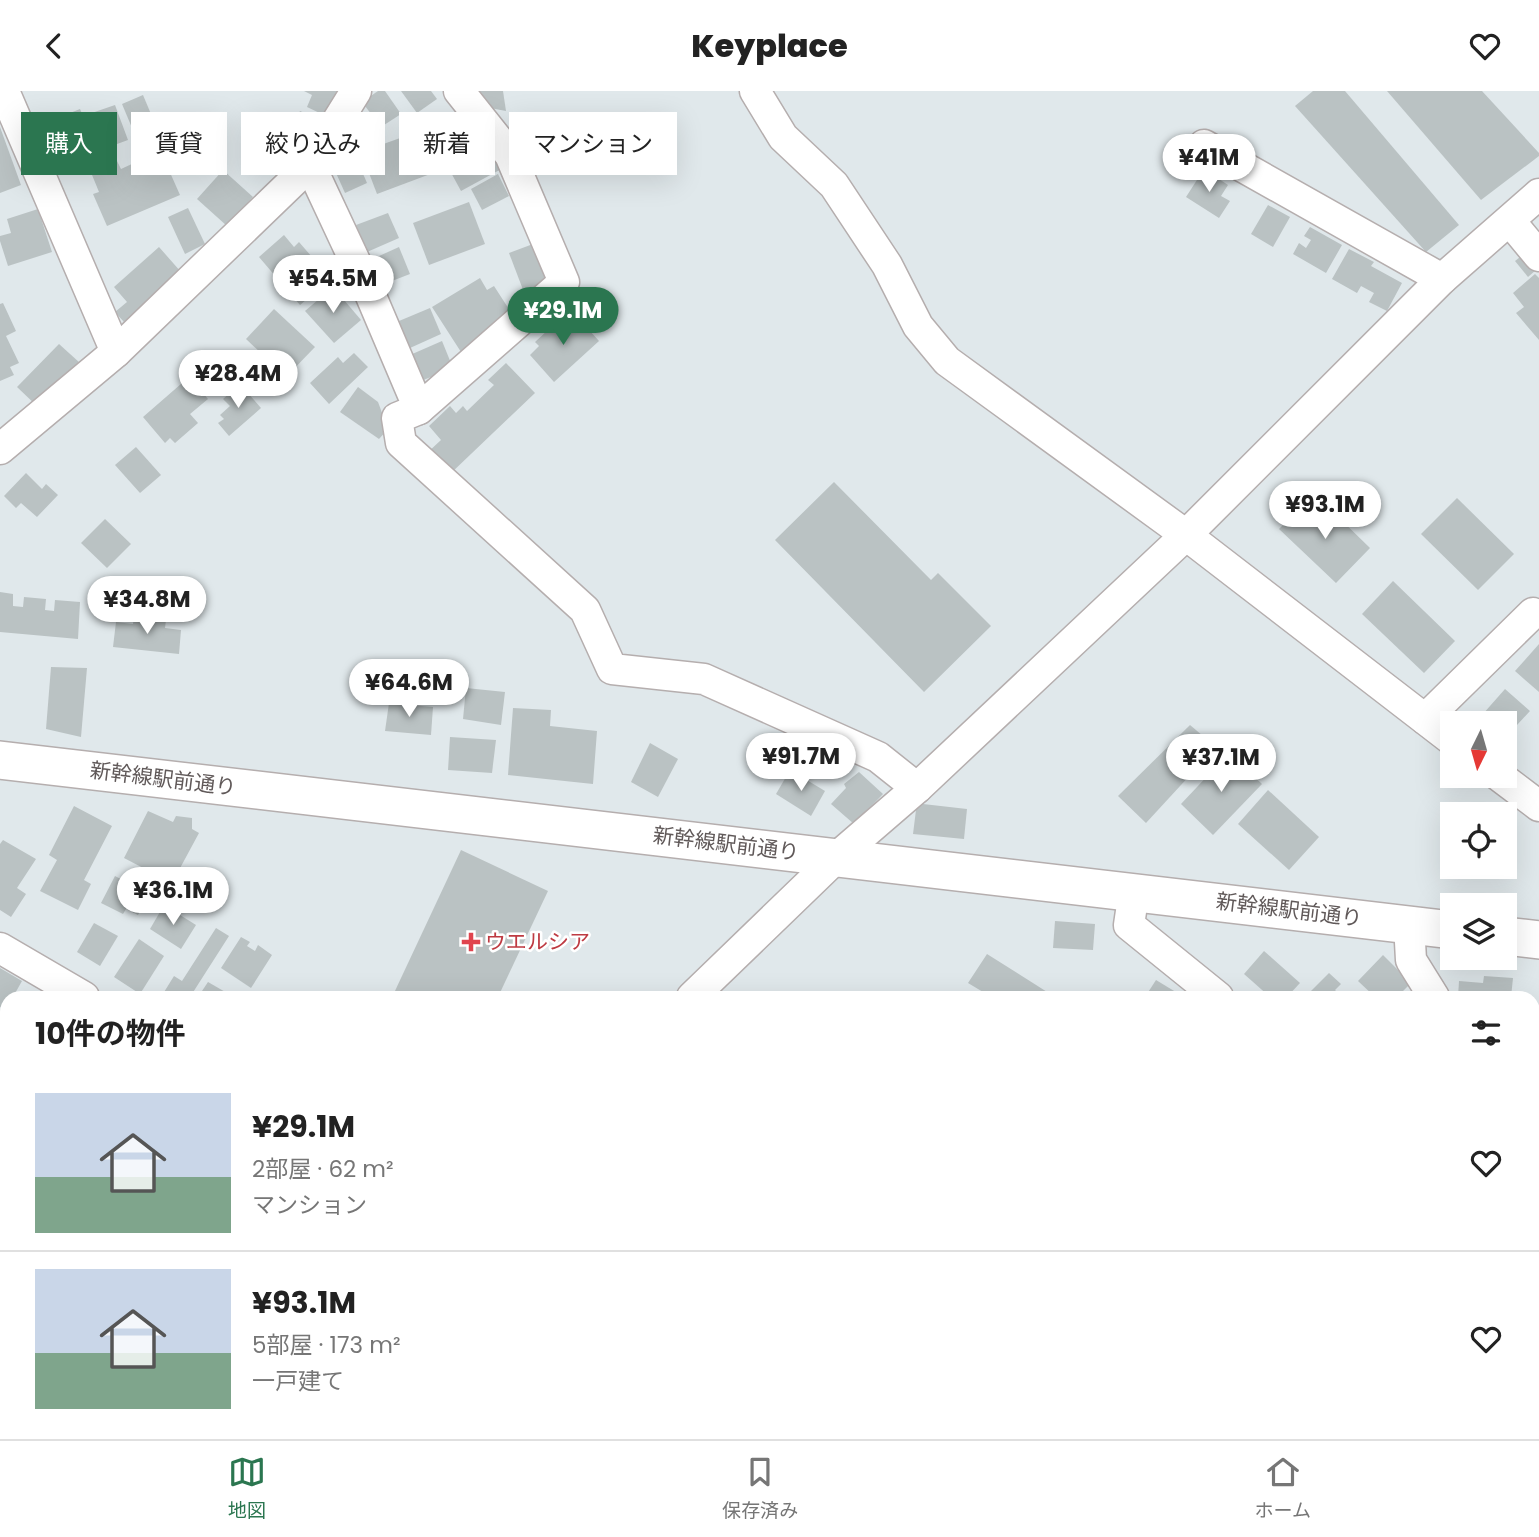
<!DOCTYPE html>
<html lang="ja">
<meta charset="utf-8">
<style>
:root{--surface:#fff;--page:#f6f6f6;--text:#222;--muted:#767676;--line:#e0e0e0;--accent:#2b7650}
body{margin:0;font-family:Poppins,"Noto Sans JP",sans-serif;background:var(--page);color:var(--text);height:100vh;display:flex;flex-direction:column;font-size:26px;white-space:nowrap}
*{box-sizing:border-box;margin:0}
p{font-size:23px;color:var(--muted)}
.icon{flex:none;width:38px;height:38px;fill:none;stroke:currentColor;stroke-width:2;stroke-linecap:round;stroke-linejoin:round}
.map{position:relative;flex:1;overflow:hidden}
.details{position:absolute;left:0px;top:900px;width:1540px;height:450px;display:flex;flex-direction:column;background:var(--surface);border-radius:21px 21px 0 0;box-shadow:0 7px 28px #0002}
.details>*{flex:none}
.banner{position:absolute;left:21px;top:21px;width:700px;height:63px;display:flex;gap:14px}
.needle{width:46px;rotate:185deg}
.controls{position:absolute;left:1440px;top:620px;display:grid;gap:14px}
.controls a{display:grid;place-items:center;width:77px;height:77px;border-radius:0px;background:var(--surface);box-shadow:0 7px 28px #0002;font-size:35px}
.price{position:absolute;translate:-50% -60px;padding:0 16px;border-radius:24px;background:#fff;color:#222;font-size:23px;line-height:46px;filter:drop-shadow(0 2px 4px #0008)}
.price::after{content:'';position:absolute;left:50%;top:42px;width:21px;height:16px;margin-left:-10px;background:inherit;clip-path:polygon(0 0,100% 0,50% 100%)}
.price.active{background:var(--accent);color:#fff}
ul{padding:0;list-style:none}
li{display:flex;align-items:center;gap:21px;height:175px;padding:0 35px}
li+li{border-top:2px solid var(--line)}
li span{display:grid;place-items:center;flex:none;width:196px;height:140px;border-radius:0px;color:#555}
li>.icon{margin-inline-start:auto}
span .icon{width:84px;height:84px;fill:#fffc;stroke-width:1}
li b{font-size:30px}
h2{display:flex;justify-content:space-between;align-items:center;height:84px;padding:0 35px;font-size:30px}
.chip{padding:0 24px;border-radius:0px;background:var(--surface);box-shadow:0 7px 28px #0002;font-size:24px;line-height:63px}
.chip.active{background:var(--accent);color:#fff}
header{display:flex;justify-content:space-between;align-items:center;height:91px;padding:0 35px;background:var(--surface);font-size:32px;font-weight:800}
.tab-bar{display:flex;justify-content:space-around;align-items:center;height:98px;border-top:2px solid var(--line);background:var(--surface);font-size:19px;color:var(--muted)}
.tab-bar a{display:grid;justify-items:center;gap:4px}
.tab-bar .active{color:var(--accent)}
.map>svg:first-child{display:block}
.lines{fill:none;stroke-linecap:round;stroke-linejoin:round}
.stream{stroke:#f8a2ae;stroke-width:9}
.building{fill:#bac2c3}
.minor-casing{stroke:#b5aeae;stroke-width:33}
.tertiary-casing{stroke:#b5aeae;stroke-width:40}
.minor{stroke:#fff;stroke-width:30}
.tertiary{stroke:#fff;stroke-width:37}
.health-dot{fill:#e0444e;stroke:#fff;stroke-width:2.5}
.labels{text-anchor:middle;stroke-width:5;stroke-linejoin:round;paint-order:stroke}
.street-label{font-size:21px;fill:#605959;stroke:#fff}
.health-label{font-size:21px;fill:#be3a42;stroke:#fff;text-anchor:start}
</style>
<header><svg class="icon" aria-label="back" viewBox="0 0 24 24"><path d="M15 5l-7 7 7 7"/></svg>Keyplace<svg class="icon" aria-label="heart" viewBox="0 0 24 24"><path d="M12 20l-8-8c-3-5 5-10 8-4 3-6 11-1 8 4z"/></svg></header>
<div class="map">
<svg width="1539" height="1348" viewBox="0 0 1539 1348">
<rect width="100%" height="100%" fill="#e0e8eb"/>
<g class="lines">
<g class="stream">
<path d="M0,1307l7,3"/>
<path d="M81,1342l11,6"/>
</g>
</g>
<g class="building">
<path d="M304,0h34l-12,25 -19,-9 5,-12z"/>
<path d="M378,0h7l16,23 -20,13 -19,-25z"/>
<path d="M401,0h30l6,8 -20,14z"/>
<path d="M478,0h25l3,20 -16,-3z"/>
<path d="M1313,0h32l114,134 -33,27 -131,-146z"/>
<path d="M1387,0h95l57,62v3l-58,44z"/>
<path d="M143,4l13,31 -21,9 -13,-31z"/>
<path d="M115,14l13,35 -52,19 -16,-42 20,-8 3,7z"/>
<path d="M300,20l23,10 -12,26 -23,-11z"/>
<path d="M459,29l10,13 14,-7 22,41 -44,24 -31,-57z"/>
<path d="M0,36l21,58 -21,8z"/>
<path d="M417,41l16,41 -56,21 -16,-42z"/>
<path d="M156,50l24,54 -73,31 -14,-32 6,-2 -9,-22 26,-11 5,10 26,-12 -5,-10z"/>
<path d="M61,56l8,18 -14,5 -8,-17z"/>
<path d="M355,64l12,28 -22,10 -13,-29z"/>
<path d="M1204,78l24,16 -7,11 9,5 -11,17 -33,-21z"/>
<path d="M223,79l30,27 -26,29 -30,-27z"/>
<path d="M498,83l11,22 -27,14 -11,-21z"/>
<path d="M469,111l16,42 -56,21 -16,-42z"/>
<path d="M1268,114l22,12 -17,30 -22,-13z"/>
<path d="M188,117l17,36 -20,10 -17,-37z"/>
<path d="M38,118l14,43 -44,14 -8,-25v-5l11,-3 -4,-14z"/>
<path d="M388,122l11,25 -32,14 -11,-27z"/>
<path d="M1310,136l32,18 -16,28 -33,-19 6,-11 7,5 5,-8 -7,-4z"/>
<path d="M284,144l10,12 5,-5 32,37 -31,26 -41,-48z"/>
<path d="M541,150l17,42 -33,12 -16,-42z"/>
<path d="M159,156l22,25 -57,50 -9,-10 12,-10 -13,-15z"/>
<path d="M399,156l11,27 -31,12 -11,-25z"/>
<path d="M1349,158l25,13 -3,4 31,17 -15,28 -18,-9 5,-9 -13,-7 -4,7 -25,-14z"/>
<path d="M1524,163l12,16 -8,7 -13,-16z"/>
<path d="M1535,183l4,4v62l-23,-27 8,-6 -11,-14z"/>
<path d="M480,187l7,12 7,-4 22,34 -55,32 -29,-45z"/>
<path d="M333,196l28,33 -27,23 -29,-32z"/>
<path d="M3,212l13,28 -10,5 13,27 -9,4 4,8 -14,6v-77z"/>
<path d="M430,217l11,26 -31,14 -11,-27z"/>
<path d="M274,218l41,38 -29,30 -40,-38z"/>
<path d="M564,224l10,10 6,-5 19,21 -45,41 -24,-27 9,-9 -4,-4z"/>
<path d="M442,250l11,27 -32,13 -11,-26z"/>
<path d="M59,253l21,19 -42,44 -21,-20z"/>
<path d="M354,262l14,14 -39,37 -19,-21 28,-26 5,6z"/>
<path d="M506,272l29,30 -86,82 -22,-22 14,-13 -12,-14 21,-20 6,7 7,-7 4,5 27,-26 -6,-5z"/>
<path d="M189,286l19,22 -18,15 8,9 -23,20 -5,-5 -5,5 -22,-26z"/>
<path d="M240,293l21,24 -32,28 -11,-13 6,-4 -4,-4 10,-9 -7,-7z"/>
<path d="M358,296l20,15 10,27 -9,10 -39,-27z"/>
<path d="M136,356l25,28 -21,18 -25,-28z"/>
<path d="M26,382l16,16 4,-5 12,11 -21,22 -16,-14 -5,5 -12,-12z"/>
<path d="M834,391l97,98 7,-7 53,53 -67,66 -149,-152z"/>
<path d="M1457,407l57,56 -36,36 -57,-56z"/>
<path d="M1305,412l15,15 10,-9 40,39 -34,35 -57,-54z"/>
<path d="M105,428l26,25 -24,24 -26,-25z"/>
<path d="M1393,490l62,60 -31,32 -62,-59z"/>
<path d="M0,501l13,2v12l10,1 1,-10 22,2 -1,11 9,1 1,-11 25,2 -2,37 -78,-7z"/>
<path d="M134,525l32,4 -1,8 16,2 -2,24 -66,-7 3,-25 17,2z"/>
<path d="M1539,553v48l-24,-21z"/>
<path d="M51,576l36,1 -6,69 -35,-8z"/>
<path d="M466,597l39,4 -4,33 -38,-6z"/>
<path d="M1505,598l25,22 -25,27v-15h-30z"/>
<path d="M389,612l44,4 -2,28 -46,-4z"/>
<path d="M513,617l38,2 -1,16 47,5 -4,53 -85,-9z"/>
<path d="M1190,634l26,22 -70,76 -28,-27z"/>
<path d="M450,646l46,3 -4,33 -44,-3z"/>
<path d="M650,652l28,16 -20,38 -27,-15z"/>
<path d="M1229,662l33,31 -49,51 -32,-31z"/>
<path d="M790,679l35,21 -14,25 -35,-22z"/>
<path d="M859,681l24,22 -29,30 -23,-20 15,-16 -2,-4z"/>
<path d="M1268,699l51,47 -30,33 -51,-46z"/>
<path d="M923,713l44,5 -3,30 -51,-5 3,-24z"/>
<path d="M74,715l38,20 -28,54 7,4 -13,26 -38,-19 17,-31 -8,-5z"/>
<path d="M148,720l25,11 3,-6 16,2v11l7,4 -27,50 -48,-25z"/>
<path d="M3,749l33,19 -19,29 9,6 -15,23 -11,-7v-66z"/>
<path d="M461,759l87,41 -50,106h-94l-10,-4z"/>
<path d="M115,785l34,18 -11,21 -12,-6 -3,5 -22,-11z"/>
<path d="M164,814l32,20 -15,24 -31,-20z"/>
<path d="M1055,830l40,3 -2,26 -40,-2z"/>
<path d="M94,832l24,13 -18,30 -23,-14z"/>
<path d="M216,837l13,8 -39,61h-29l13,-21 8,5z"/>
<path d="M241,846l9,5 -3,4 8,5 3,-6 14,10 -21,33 -30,-20z"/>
<path d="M139,848l25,17 -24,38 -26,-17z"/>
<path d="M1264,860l36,32 -13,14h-17l-26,-23z"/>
<path d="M987,863l68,43h-69l2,-2 -20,-12z"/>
<path d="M1383,864l28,28 -14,14h-7l-6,-5 -9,5 -17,-16z"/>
<path d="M0,877l22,13 -9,16h-6l-2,13 -5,-3z"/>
<path d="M1329,882l12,11 -6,6 7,7h-37z"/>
<path d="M1484,885l29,2 -2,19h-53l1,-16 24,2z"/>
<path d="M1156,889l28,17h-39z"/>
<path d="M208,891l26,15h-36z"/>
<path d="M0,932l7,4v16l-7,11z"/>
<path d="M1533,1085l6,2v40l-6,-2z"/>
<path d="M0,1102l7,4v21l-7,11z"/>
<path d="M0,1199l7,3v34l-7,-3z"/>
<path d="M0,1249l7,2v37l-7,-3z"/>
<path d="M1078,1342h79l3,4 -2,2h-87z"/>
<path d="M1251,1342h52l-7,6h-40z"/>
<rect x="1473" y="1342" width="44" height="6"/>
</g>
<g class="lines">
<defs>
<g id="minor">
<path d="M4,0l112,261"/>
<path d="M755,0l28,46 51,48 53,80 31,61 29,35 239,174 266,205"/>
<path d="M1204,54l238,134"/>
<path d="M310,74l58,124 51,120 -22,9 4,25 184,167 27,59 92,10 174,78 39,31"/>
<path d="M1510,130l29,35"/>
<path d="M419,318l145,-127 -54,-127 -51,-64"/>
<path d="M0,358l116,-97 194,-187 46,-74"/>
<path d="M1425,628l108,-106"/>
<path d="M1498,684l41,31"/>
<path d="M1134,800l-5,34 89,72"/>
<path d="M1409,833l2,36 23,37"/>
<path d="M0,857l84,49"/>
<path d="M692,906l145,-140 80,-69 269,-253 256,-256 97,-85"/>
<path d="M0,1068l7,4"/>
<path d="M0,1330l7,3"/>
<path d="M31,1342l15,6"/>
<path d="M309,1342l5,6"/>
<path d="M641,1342l4,6"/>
<path d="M1197,1342l6,6"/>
<path d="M65,1348l5,-6"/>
</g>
<g id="tertiary">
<path d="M0,669l1452,170"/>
<path d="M1505,845l34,4"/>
</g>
</defs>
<use href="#minor" class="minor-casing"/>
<use href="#tertiary" class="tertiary-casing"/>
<use href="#minor" class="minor"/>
<use href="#tertiary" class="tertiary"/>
</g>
<path class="health-dot" d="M467.5 840.5h7v7h7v7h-7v7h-7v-7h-7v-7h7z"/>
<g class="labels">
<g class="street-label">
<text transform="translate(163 688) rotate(7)" y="7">新幹線駅前通り</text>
<text transform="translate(726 753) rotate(7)" y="7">新幹線駅前通り</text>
<text transform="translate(1289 819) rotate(7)" y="7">新幹線駅前通り</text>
</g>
<g class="health-label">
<text x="485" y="858">ウエルシア</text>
</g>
</g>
</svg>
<div class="controls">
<a><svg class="needle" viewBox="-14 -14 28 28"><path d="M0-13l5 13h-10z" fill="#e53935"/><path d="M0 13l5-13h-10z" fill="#767676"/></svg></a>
<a><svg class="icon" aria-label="locate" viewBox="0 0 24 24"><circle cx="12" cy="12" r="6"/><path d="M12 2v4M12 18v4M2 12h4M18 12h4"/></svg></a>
<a><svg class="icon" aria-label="layers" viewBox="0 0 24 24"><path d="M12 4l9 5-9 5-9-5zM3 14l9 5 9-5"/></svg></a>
</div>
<b class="price" style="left:1209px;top:103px">¥41M</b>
<b class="price" style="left:333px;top:224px">¥54.5M</b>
<b class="price active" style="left:563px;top:256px">¥29.1M</b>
<b class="price" style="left:238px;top:319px">¥28.4M</b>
<b class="price" style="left:1325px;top:450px">¥93.1M</b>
<b class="price" style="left:147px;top:545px">¥34.8M</b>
<b class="price" style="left:409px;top:628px">¥64.6M</b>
<b class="price" style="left:801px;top:702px">¥91.7M</b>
<b class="price" style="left:1221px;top:703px">¥37.1M</b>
<b class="price" style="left:173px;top:836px">¥36.1M</b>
<div class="banner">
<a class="chip active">購入</a>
<a class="chip">賃貸</a>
<a class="chip">絞り込み</a>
<a class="chip">新着</a>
<a class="chip">マンション</a>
</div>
<section class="details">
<h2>10件の物件<svg class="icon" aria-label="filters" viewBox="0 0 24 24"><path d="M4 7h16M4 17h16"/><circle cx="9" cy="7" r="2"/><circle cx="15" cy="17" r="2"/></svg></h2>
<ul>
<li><span style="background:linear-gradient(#c9d6e8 60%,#7fa58c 0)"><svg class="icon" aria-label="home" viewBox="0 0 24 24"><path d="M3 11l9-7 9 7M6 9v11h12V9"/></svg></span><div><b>¥29.1M</b><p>2部屋 · 62 m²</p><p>マンション</p></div><svg class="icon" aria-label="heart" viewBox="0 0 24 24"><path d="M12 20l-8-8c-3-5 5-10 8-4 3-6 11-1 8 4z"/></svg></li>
<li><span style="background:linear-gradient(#c9d6e8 60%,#7fa58c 0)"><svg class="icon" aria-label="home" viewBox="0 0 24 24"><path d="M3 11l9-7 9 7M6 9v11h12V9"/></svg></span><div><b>¥93.1M</b><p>5部屋 · 173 m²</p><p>一戸建て</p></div><svg class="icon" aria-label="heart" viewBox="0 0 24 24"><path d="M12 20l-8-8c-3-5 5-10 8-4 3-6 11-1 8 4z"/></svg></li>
</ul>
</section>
</div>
<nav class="tab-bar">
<a class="active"><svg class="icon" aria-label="map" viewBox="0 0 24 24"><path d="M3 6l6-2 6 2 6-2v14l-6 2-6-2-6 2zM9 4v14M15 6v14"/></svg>地図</a>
<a><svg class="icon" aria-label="saved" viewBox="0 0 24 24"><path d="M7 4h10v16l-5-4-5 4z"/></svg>保存済み</a>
<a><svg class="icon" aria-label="home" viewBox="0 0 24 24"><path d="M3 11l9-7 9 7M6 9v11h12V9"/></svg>ホーム</a>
</nav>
